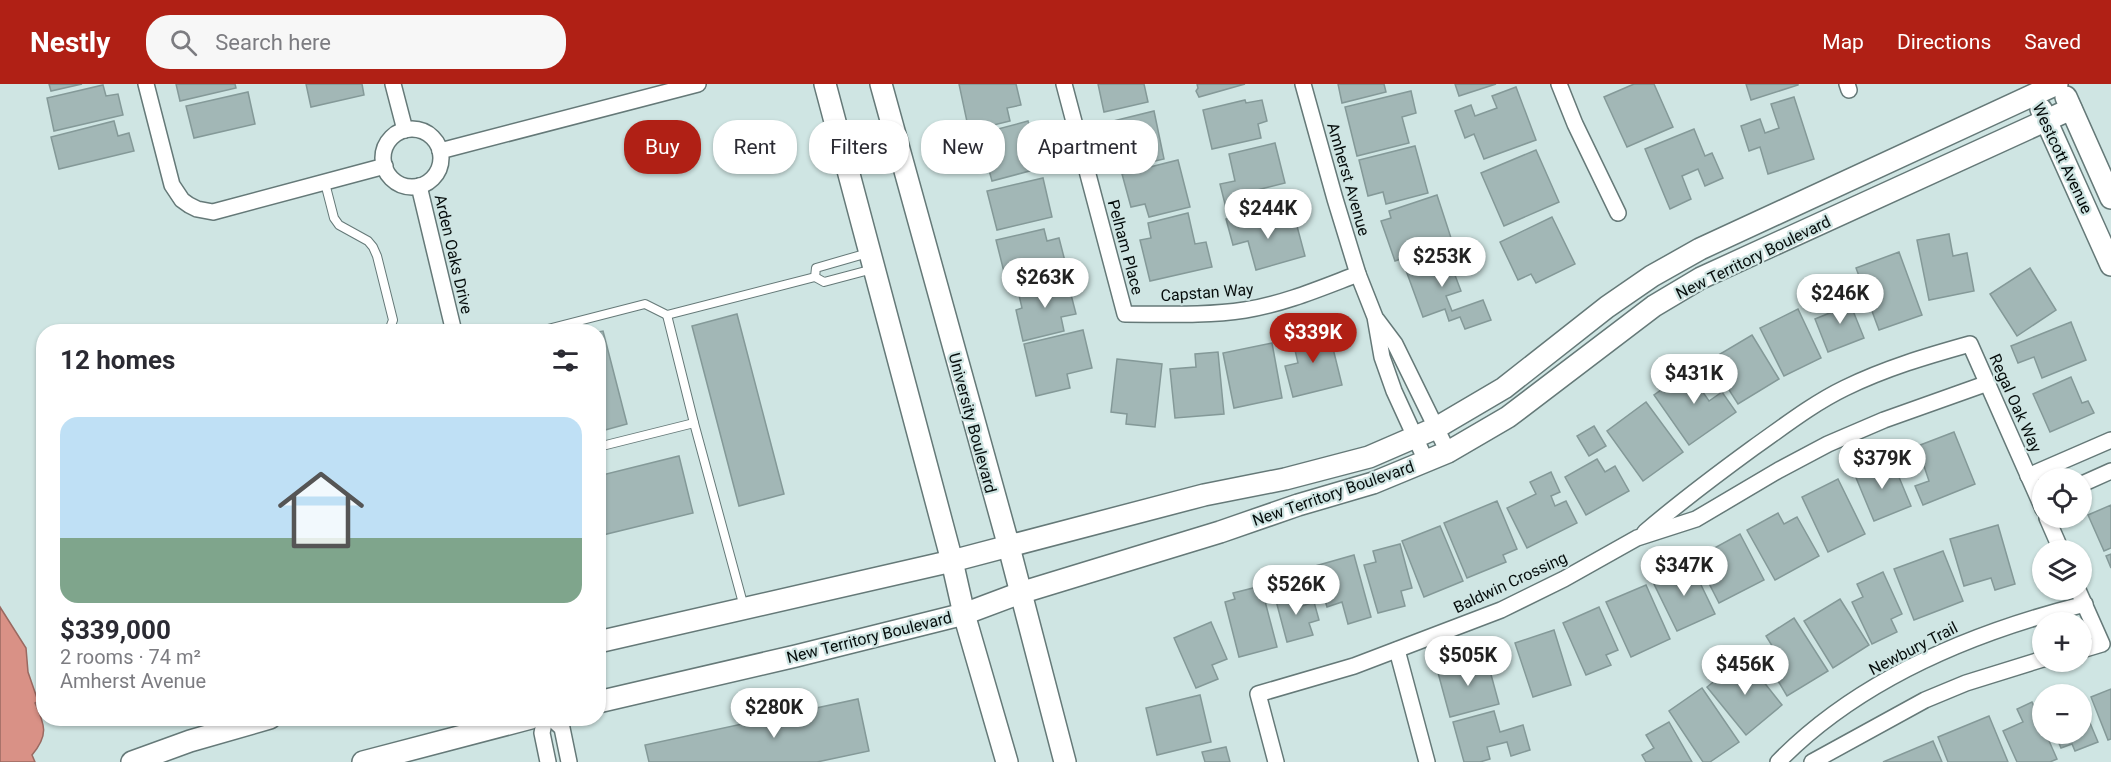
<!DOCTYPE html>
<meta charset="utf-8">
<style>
:root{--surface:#fff;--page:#f7f7f7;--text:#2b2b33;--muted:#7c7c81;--accent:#b02015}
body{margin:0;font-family:Roboto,sans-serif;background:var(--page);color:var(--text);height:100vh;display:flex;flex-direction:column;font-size:22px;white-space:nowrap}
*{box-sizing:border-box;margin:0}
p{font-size:20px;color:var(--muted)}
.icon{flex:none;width:33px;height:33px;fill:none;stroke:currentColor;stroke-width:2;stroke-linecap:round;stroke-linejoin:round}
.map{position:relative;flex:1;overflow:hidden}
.panel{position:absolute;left:36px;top:240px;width:570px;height:402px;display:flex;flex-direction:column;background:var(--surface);border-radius:24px;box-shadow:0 2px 4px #0004}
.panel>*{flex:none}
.hud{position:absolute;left:624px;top:36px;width:570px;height:54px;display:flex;gap:12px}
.controls{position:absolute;left:2032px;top:384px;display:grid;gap:12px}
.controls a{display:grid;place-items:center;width:60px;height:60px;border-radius:50%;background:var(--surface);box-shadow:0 2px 4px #0004;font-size:30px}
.price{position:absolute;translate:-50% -51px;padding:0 14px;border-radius:21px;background:#fff;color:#222;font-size:20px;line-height:39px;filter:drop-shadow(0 2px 3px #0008)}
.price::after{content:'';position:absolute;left:50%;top:36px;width:18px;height:14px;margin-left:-9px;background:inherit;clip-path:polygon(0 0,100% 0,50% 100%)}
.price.selected{background:var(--accent);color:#fff}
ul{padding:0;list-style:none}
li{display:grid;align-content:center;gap:12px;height:318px;padding:0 24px}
li span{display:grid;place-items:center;height:186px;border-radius:18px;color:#555}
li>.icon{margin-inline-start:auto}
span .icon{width:108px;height:108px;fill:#fffc;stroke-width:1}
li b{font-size:26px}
h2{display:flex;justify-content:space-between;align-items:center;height:72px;padding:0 24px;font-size:26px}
.chip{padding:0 21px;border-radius:24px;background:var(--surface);box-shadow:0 2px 4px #0004;font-size:21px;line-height:54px}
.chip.selected{background:var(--accent);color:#fff}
header{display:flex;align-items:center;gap:36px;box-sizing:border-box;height:84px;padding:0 30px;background:var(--accent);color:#fff}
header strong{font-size:28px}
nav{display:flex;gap:33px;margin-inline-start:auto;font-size:21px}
.search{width:420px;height:54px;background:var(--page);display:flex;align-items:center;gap:15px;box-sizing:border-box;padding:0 21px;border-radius:24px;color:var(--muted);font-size:22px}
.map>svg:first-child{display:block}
.water{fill:#d99186;stroke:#9a6961;stroke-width:1.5}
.building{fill:#a2b7b6;stroke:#849998;stroke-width:1.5}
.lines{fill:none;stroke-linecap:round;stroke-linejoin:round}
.lane-casing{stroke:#657978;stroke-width:10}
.street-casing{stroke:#657978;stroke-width:18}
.secondary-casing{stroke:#657978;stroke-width:24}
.lane{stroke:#fff;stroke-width:8}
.street{stroke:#fff;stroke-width:15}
.secondary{stroke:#fff;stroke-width:21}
.labels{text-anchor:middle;stroke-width:4.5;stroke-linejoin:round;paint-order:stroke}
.street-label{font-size:16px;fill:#060d0c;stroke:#cfe5e3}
</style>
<header>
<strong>Nestly</strong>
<div class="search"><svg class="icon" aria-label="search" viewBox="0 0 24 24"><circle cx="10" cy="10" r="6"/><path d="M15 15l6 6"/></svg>Search here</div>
<nav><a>Map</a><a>Directions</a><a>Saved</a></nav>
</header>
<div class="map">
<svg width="2111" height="678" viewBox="0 0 2111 678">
<rect width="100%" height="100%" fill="#cfe5e3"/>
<path class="water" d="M0,523l26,41 2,24 10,29 -3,2c10,22 14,32 -3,52l3,7h-35z"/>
<g class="building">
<path d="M49,0h33l-31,7z"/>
<path d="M176,0h59l1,4 -56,13z"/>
<path d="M306,0h56l2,11 -53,12z"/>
<path d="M959,0h57l5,21 -14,3 3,13 -41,10z"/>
<path d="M1098,0h46l4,18 -44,10z"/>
<path d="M1197,0h48l-46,13 -3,-6 2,-3z"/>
<path d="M1338,0h46l2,8 -44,11z"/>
<path d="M1455,0h41l-37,12z"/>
<path d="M1634,0h20l19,43 -46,20 -23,-50z"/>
<path d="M1746,0h52v1l-47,15z"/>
<path d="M103,1l3,11 12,-2 5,21 -69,16 -7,-33z"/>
<path d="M1516,3l20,53 -52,19 -10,-25 -9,4 -10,-27 16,-6 4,11 22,-8 -5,-12z"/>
<path d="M1411,7l5,22 -14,4 7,26 -52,13 -12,-49z"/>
<path d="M248,8l7,32 -61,14 -8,-32z"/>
<path d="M1794,13l20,62 -46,15 -8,-27 -11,4 -8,-25 19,-7 5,14 14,-5 -8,-24z"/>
<path d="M1245,16l1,3 16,-3 5,21 -9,3 3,14 -49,11 -9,-39z"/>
<path d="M1154,27l10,48 -44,10 -11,-47z"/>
<path d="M114,37l4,15 11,-3 5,18 -75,18 -8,-32z"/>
<path d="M1028,37l13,47 -49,13 -13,-47z"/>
<path d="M1694,45l11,27 7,-3 11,25 -18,8 -7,-17 -16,7 9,23 -21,10 -25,-60z"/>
<path d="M1275,59l10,40 -44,11 3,9 -18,5 -6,-24 15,-3 -6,-27z"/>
<path d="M1415,62l13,47 -42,11 -3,-12 -15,4 -9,-36z"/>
<path d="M1536,66l23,52 -55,24 -23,-53z"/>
<path d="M1178,76l12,47 -41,10 -4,-13 -14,3 -9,-33z"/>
<path d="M1043,94l9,39 -55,13 -10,-39z"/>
<path d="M1437,111l15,46 -57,20 -14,-40 10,-3 -2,-7z"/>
<path d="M1188,129l7,31 11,-2 6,25 -62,14 -10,-41 11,-2 -3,-15z"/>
<path d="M1249,129l3,13 42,-11 11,41 -49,14 -8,-29 -15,4 -7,-26z"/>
<path d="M1552,133l23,47 -39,19 -5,-9 -13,6 -18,-38z"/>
<path d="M1044,145l3,12 12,-3 8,31 -60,15 -11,-44z"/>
<path d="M1949,150l4,22 14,-3 7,38 -45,9 -12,-60z"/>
<path d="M1455,162l5,13 -10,3 11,29 -15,5 6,15 31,-11 8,20 -26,9 -5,-12 -11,4 -4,-12 -22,8 -19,-52z"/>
<path d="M1899,168l23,63 -43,15 -23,-62z"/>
<path d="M2030,184l26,42 -39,26 -27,-42z"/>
<path d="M1067,195l9,35 -15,3 3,14 -41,10 -7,-31 6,-2 -4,-17z"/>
<path d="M1845,207l19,47 -36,14 -13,-33 22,-9 -6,-13z"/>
<path d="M1798,225l23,49 -37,18 -24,-48z"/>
<path d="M737,230l47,180 -45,12 -47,-180z"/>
<path d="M2071,238l15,38 -44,18 -8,-21 -16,6 -7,-17z"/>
<path d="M1328,244l14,57 -49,12 -8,-31 13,-3 -6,-26z"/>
<path d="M1083,246l9,38 -25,6 3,14 -34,8 -12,-52z"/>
<path d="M603,247l24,93 -29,8v-100z"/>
<path d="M1752,251l27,44 -41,25 -28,-44z"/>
<path d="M1272,259l10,55 -48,10 -11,-55z"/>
<path d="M1218,268l6,62 -49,4 -5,-49 26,-2 -1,-13z"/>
<path d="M1117,275l45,5 -7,63 -29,-3 1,-10 -16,-2z"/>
<path d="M1699,279l13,17 -12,8 9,13 13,-9 14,20 -47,33 -35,-50z"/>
<path d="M2071,293l11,26 6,-2 6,12 -44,19 -17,-38z"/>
<path d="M1646,318l37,50 -40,29 -36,-50z"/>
<path d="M1594,342l12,20 -17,10 -12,-20z"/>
<path d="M1954,348l21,52 -52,21 -8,-19 14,-5 -6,-18 -15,6 -6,-17z"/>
<path d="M679,372l14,57 -90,22 -5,4v-63z"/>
<path d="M1891,374l20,48 -37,15 -20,-48z"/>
<path d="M1597,375l8,13 10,-6 14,25 -43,24 -21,-38z"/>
<path d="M1551,388l9,20 -9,4 4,10 11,-5 11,22 -50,25 -20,-40 29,-14 -6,-12z"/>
<path d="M1838,395l27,55 -37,18 -26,-55z"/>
<path d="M1497,417l20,48 -14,6 3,7 -39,16 -23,-55z"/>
<path d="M2111,421v43l-7,3 -16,-36z"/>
<path d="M1778,429l6,11 13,-7 22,39 -44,24 -28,-50z"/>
<path d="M1998,441l17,59 -20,6 -4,-12 -27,8 -14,-47z"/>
<path d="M1440,442l23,55 -39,16 -22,-56z"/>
<path d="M1740,450l24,46 -45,23 -23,-45z"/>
<path d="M1400,460l12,44 -11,3 4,15 -27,7 -14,-48 12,-3 -3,-11z"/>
<path d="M1943,467l20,50 -49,19 -20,-51z"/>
<path d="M2111,470v14l-5,-12z"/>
<path d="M1354,471l17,62 -23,7 -6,-22 -15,5 -12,-41z"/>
<path d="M1690,478l25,52 -38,17 -25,-51z"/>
<path d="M1883,488l19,42 -11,5 6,13 -25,12 -20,-42 11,-5 -6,-13z"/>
<path d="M1646,501l24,54 -39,18 -25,-55z"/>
<path d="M1261,502l16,61 -38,10 -14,-55 10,-3 -2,-6z"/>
<path d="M1298,507l4,15 12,-4 5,18 -10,3 4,12 -26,7 -12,-45z"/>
<path d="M1840,515l29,46 -36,23 -29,-47z"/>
<path d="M1599,523l19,43 -12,5 5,10 -25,10 -23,-52z"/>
<path d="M1794,534l34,53 -41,25 -19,-32 11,-7 -13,-21z"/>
<path d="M1211,538l16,37 -15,6 6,14 -22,9 -22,-50z"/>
<path d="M1554,546l17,55 -38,12 -18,-54z"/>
<path d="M1486,572l13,48 -49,13 -13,-48z"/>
<path d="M1744,573l38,48 -36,30 -39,-48z"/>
<path d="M1702,604l37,54 -29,20h-7l-34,-51z"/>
<path d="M2111,605v50l-3,1 -17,-43z"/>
<path d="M1200,611l11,47 -54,13 -11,-47z"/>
<path d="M858,615l11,52 -52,11h-168l-4,-17z"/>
<path d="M2032,618l11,25v7h3l11,25 -7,3h-33l-14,-31 20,-9 -6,-13z"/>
<path d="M2082,620l16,38 -23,9 -3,-7 -11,4 -6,-14h27z"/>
<path d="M1494,627l6,21 23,-7 7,25 -19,6 -4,-14 -20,5 3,12 -10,3h-16l-11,-40z"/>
<path d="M1989,632l19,46h-60l-10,-25z"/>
<path d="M1669,638l23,40h-46l-4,-7 12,-7 -8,-13z"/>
<path d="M1933,657l9,21h-59z"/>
<path d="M1226,663l4,15h-25l-3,-10z"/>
</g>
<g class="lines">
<defs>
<g id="lane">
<path d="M325,99l9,35 5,7 29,16 5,6 4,9 16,64 -3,8 -13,4"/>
<path d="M815,193l9,5 49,-13"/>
<path d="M667,231l27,108"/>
<path d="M536,248l109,-28 22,11 148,-38 1,-9 52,-15"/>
<path d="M598,363l96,-24 50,184"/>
</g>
<g id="street">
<path d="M146,0l26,101 10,15 7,5 8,4 16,3 172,-46"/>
<path d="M393,0l12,46"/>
<path d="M1064,0l61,230c40,0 81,2 120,-4 39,-6 76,-22 113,-36"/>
<path d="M1303,0l32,115 23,75 17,43 7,40 12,34 32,70"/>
<path d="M1559,0l16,40 43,89"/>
<path d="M1847,0l2,6"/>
<circle cx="412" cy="74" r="29"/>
<path d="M440,67l258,-67"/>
<path d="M419,102l35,146"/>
<path d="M1377,236l18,24 53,108"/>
<path d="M2028,392l83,-36"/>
<path d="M2082,400l29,-13"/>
<path d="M2047,434l14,32"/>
<path d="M1645,448c35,-30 71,-57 108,-84 30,-21 59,-44 92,-60 41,-20 82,-32 125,-44l73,165"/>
<path d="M2078,506l24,54 -20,6"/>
<path d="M1397,566l30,112"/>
<path d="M545,634l-3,15 6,29"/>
<path d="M551,634l11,10 7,34"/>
<path d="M1276,678l-18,-68 96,-28 147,-56 63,-31 73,-41 59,-19 83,-49 49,-26 56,-24 104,-37"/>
<path d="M1778,678c82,-84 195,-130 307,-158"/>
<path d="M1812,678l113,-62 41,-17 77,-24"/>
</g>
<g id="secondary">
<path d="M825,0l127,477 12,53 43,148"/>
<path d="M881,0l128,463 56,215"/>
<path d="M2066,13l45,101"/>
<path d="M2041,25l70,156"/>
<path d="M598,558l354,-81 252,-66 81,-16 84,-22 67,-29 68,-40 103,-81 45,-31 48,-27 357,-165"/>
<path d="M598,618l198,-46 168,-42 56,-21 200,-61 78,-27 75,-22 75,-31 60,-35 146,-111 47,-28 370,-169"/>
<path d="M132,678l58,-21 80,-23"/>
<path d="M363,678l168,-44"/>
</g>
</defs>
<use href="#lane" class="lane-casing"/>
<use href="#street" class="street-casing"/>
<use href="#secondary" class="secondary-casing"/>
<use href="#lane" class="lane"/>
<use href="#street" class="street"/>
<use href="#secondary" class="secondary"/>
</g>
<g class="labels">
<g class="street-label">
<text transform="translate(2063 74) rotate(65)" y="6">Westcott Avenue</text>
<text transform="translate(1349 95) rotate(74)" y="6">Amherst Avenue</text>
<text transform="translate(1126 163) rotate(75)" y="6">Pelham Place</text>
<text transform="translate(454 170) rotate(77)" y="6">Arden Oaks Drive</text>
<text transform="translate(1753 173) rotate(-26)" y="6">New Territory Boulevard</text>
<text transform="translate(1207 208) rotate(-4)" y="6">Capstan Way</text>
<text transform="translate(2016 319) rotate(66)" y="6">Regal Oak Way</text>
<text transform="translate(973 339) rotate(75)" y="6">University Boulevard</text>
<text transform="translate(1333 409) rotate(-19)" y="6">New Territory Boulevard</text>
<text transform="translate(1510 498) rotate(-25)" y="6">Baldwin Crossing</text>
<text transform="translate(869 553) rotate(-14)" y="6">New Territory Boulevard</text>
<text transform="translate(1913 564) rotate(-27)" y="6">Newbury Trail</text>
</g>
</g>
</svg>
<div class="controls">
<a><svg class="icon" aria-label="locate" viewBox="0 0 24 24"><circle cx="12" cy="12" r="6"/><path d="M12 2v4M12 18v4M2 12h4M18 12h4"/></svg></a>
<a><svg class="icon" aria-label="layers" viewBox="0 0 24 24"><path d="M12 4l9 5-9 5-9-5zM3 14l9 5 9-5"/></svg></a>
<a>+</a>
<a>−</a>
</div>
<b class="price" style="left:1268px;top:156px">$244K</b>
<b class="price" style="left:1442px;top:204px">$253K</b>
<b class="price" style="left:1045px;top:225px">$263K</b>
<b class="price" style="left:1840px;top:241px">$246K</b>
<b class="price selected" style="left:1313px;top:280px">$339K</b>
<b class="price" style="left:1694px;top:321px">$431K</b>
<b class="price" style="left:1882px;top:406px">$379K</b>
<b class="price" style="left:1684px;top:513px">$347K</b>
<b class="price" style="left:1296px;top:532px">$526K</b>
<b class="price" style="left:1468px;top:603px">$505K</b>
<b class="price" style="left:1745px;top:612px">$456K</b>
<b class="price" style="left:774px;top:655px">$280K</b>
<div class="hud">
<a class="chip selected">Buy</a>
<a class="chip">Rent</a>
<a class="chip">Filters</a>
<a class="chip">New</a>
<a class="chip">Apartment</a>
</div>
<section class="panel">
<h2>12 homes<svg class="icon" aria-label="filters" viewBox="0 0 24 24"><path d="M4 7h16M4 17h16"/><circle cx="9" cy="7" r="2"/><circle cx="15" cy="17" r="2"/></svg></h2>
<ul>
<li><span style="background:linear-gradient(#bfe0f5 65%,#7fa58c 0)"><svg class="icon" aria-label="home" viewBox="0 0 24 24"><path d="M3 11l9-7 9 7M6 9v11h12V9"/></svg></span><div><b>$339,000</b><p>2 rooms · 74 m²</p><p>Amherst Avenue</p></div></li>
</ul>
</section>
</div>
